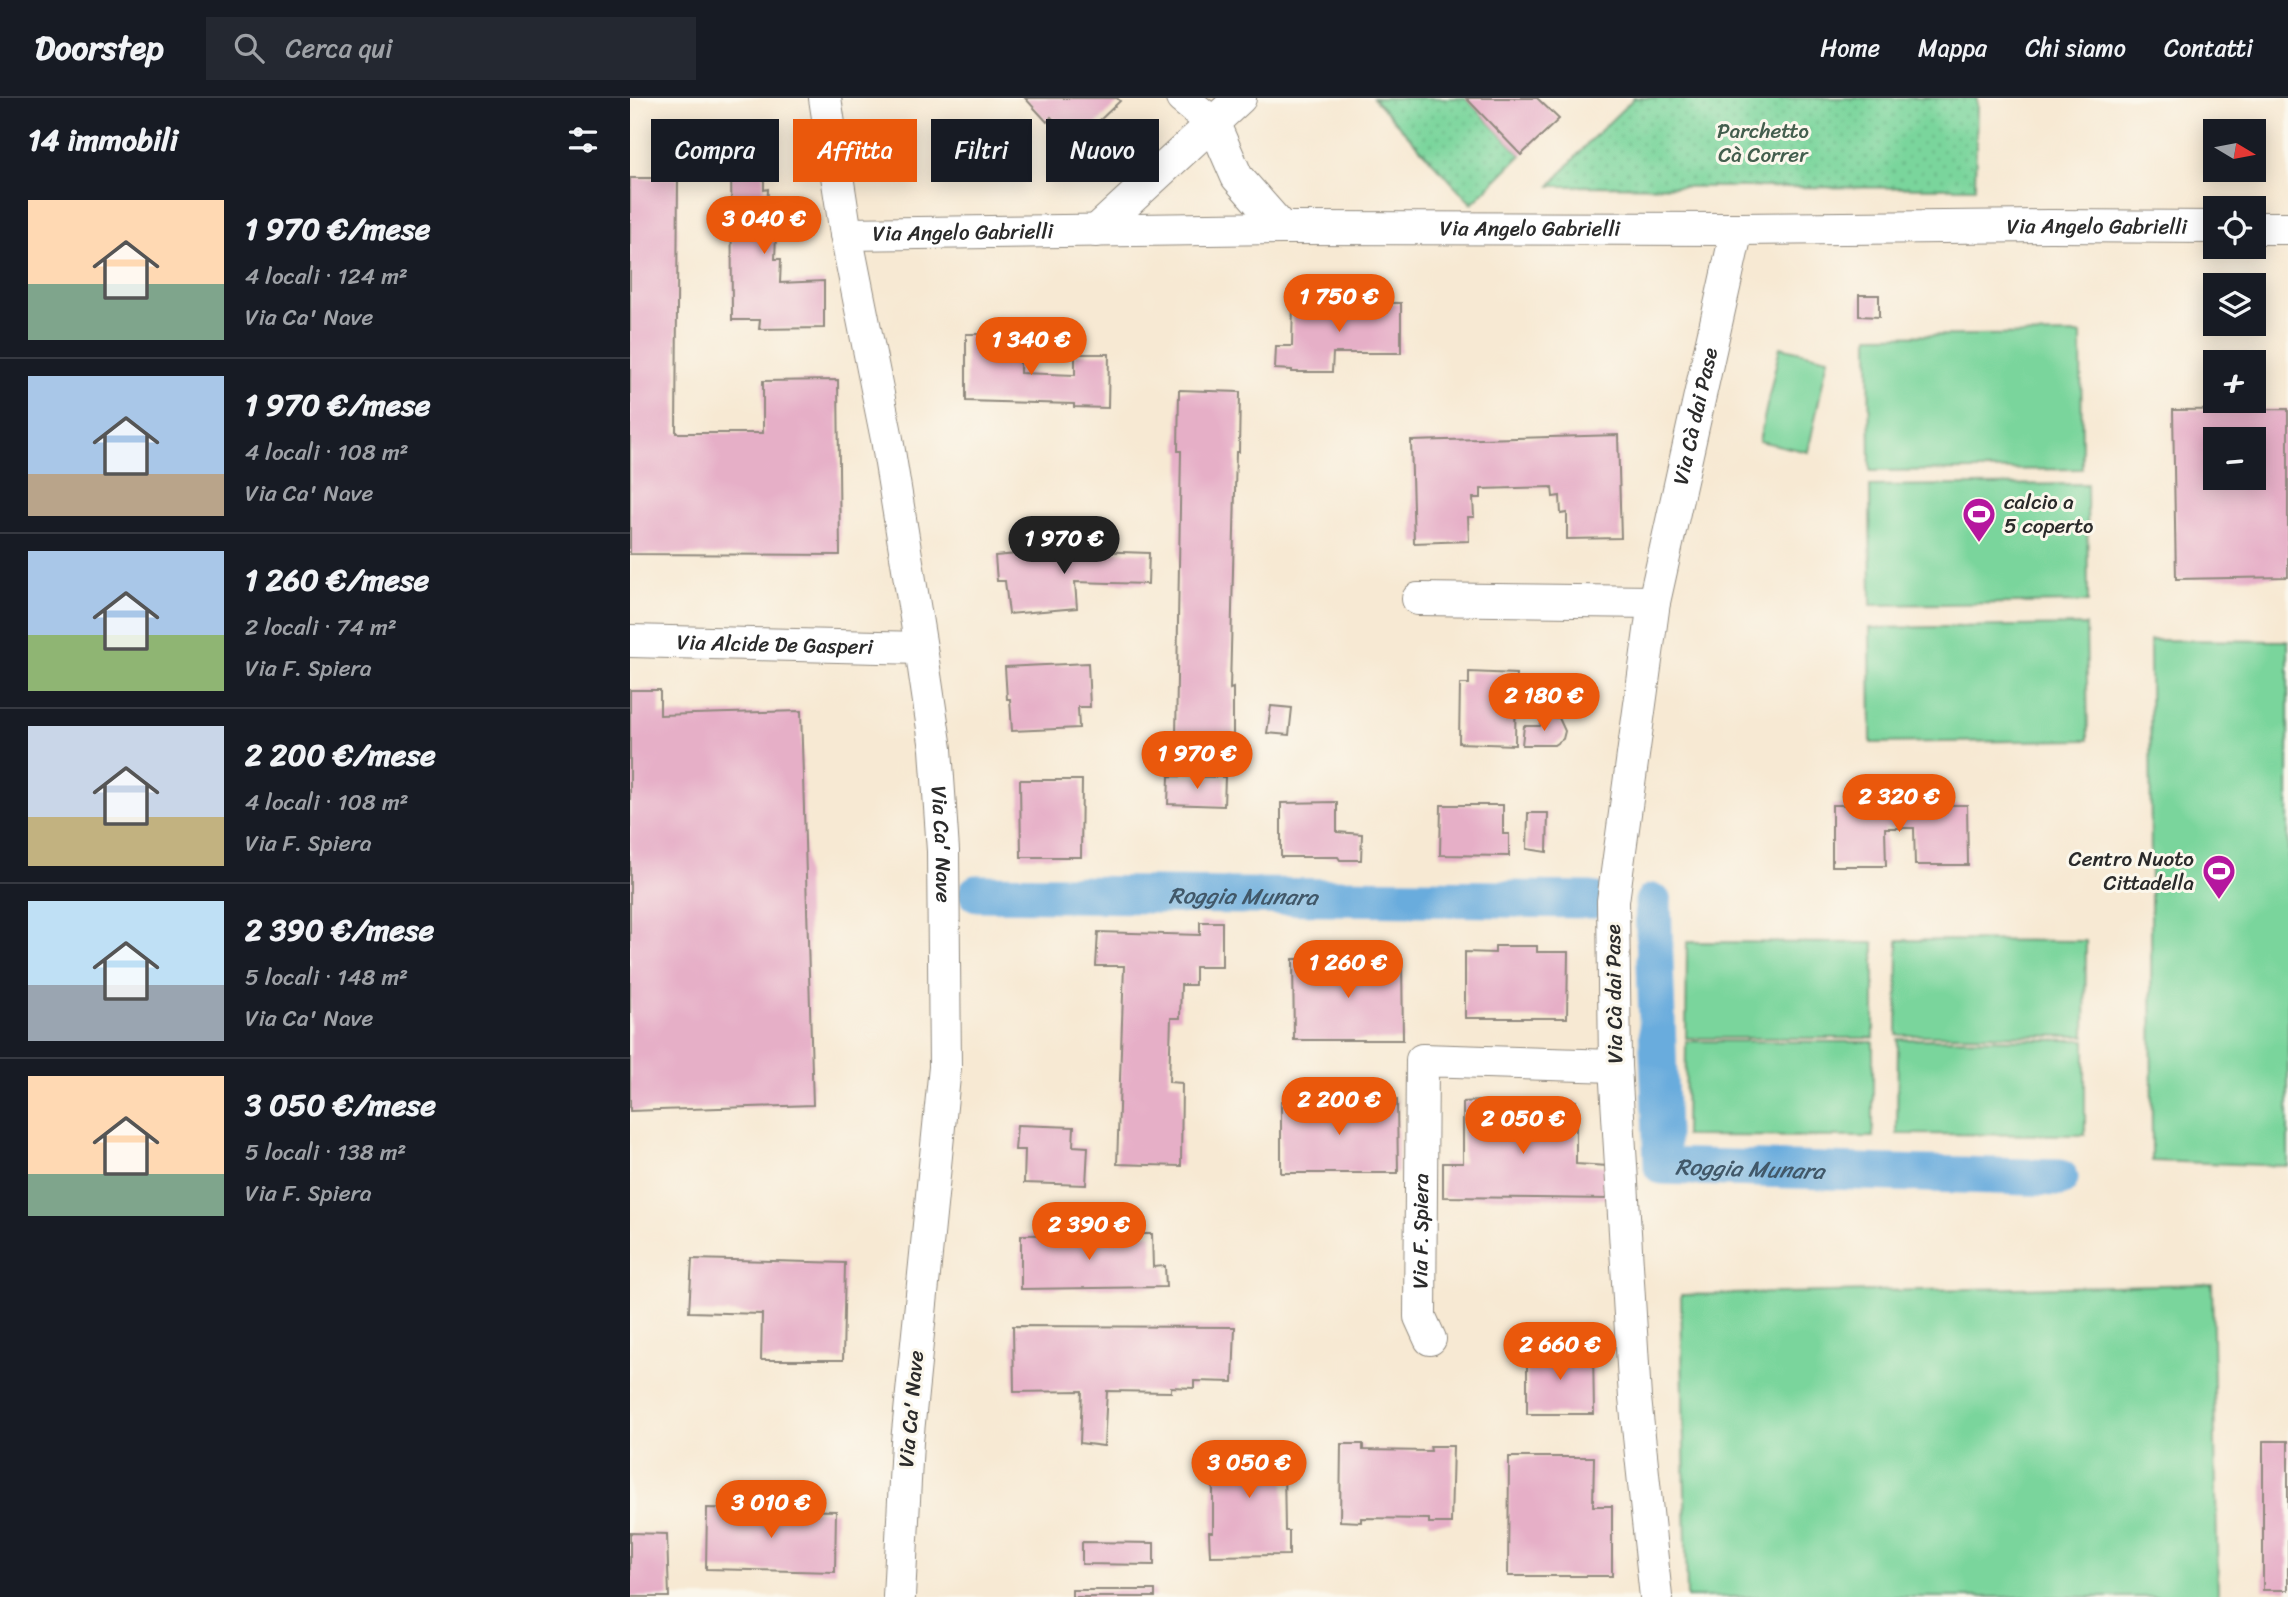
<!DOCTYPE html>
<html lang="it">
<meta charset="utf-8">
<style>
:root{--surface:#171b24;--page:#242831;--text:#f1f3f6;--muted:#9ea1a6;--line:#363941;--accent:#ea580c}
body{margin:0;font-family:Sriracha,sans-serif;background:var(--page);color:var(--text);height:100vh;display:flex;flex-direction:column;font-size:26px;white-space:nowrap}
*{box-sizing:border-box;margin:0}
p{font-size:23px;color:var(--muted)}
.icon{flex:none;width:38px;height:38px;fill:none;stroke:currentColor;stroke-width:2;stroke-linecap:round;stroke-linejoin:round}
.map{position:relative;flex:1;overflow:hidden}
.details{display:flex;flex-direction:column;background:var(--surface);width:630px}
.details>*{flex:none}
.hud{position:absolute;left:21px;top:21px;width:665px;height:63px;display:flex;gap:14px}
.needle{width:46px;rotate:100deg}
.buttons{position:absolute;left:1573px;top:21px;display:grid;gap:14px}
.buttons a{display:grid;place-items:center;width:63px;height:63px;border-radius:0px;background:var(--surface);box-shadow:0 4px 18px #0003;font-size:35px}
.price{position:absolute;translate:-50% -60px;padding:0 16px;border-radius:24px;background:var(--accent);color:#fff;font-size:23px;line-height:46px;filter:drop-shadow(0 2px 4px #0008)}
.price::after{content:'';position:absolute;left:50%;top:42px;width:21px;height:16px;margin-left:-10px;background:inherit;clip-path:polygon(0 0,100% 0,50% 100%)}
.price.current{background:#222;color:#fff}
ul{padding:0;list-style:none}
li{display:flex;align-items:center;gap:21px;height:175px;padding:0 28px}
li+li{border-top:2px solid var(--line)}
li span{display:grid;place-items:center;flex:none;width:196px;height:140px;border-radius:0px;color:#555}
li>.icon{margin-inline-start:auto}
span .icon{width:84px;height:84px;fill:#fffc;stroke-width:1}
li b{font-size:30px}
h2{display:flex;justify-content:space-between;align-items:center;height:84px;padding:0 28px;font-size:30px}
.tag{padding:0 24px;border-radius:0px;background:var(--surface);box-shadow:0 4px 18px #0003;font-size:24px;line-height:63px}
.tag.current{background:var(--accent);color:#fff}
header{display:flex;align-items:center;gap:42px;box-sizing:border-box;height:98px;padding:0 35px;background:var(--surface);border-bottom:2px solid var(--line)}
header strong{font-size:33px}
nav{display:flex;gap:38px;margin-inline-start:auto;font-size:24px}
.search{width:490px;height:63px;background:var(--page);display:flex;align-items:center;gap:18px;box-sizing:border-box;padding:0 24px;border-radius:0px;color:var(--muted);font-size:26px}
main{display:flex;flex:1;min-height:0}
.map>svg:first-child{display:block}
.grass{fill:#7ad59c;stroke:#528064;stroke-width:2}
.park{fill:url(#park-dots);stroke:#528064;stroke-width:2}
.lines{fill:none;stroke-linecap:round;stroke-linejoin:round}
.canal{stroke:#69acdd;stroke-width:37}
.building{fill:#e6afc7;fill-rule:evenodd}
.minor-casing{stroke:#918a7f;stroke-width:34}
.minor{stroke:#fff;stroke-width:32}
.labels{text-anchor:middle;stroke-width:6;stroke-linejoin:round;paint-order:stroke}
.park-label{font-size:21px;fill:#435e4d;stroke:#fbf7ec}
.street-label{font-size:21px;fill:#2b2b2b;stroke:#fbf7ec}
.poi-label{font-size:21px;fill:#2b2b2b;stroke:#fbf7ec;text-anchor:start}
.water-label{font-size:23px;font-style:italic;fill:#415869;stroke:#fbf7ec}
</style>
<header>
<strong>Doorstep</strong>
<div class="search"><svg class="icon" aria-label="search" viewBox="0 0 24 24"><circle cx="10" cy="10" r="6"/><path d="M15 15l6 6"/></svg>Cerca qui</div>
<nav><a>Home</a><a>Mappa</a><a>Chi siamo</a><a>Contatti</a></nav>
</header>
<main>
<section class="details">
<h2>14 immobili<svg class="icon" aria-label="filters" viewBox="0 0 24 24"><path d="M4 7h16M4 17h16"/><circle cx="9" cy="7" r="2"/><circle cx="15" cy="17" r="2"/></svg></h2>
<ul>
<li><span style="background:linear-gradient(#ffd9b3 60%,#7fa58c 0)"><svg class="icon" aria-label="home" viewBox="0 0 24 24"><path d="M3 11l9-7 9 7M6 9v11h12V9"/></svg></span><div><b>1 970 €/mese</b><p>4 locali · 124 m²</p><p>Via Ca' Nave</p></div></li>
<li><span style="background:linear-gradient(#a9c7e8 70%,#b9a48a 0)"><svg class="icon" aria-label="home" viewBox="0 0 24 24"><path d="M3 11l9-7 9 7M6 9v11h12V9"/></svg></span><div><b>1 970 €/mese</b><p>4 locali · 108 m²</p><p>Via Ca' Nave</p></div></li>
<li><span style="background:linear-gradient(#a9c7e8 60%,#8fb573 0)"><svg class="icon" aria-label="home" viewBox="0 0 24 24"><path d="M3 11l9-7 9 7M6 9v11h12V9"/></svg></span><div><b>1 260 €/mese</b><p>2 locali · 74 m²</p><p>Via F. Spiera</p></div></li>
<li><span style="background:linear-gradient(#c9d6e8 65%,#c2b280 0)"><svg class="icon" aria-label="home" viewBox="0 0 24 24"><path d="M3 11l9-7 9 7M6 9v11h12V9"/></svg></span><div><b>2 200 €/mese</b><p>4 locali · 108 m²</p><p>Via F. Spiera</p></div></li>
<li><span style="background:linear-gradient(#bfe0f5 60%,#9aa5b1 0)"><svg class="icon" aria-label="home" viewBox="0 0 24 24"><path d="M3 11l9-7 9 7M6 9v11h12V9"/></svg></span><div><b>2 390 €/mese</b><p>5 locali · 148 m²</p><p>Via Ca' Nave</p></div></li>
<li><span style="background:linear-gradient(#ffd9b3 70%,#7fa58c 0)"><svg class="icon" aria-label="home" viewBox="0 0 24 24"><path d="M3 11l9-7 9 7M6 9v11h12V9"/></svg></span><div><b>3 050 €/mese</b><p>5 locali · 138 m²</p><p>Via F. Spiera</p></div></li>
</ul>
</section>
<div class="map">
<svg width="1658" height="1499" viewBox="0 0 1658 1499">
<defs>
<pattern id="park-dots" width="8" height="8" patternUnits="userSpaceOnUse" patternTransform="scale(1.75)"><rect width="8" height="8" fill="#7ad59c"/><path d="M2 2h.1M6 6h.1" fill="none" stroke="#6ab787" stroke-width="1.8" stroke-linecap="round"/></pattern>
</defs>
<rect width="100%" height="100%" fill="#fbf7ec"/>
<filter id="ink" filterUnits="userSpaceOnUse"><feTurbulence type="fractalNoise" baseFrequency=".0143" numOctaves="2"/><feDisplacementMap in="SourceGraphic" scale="14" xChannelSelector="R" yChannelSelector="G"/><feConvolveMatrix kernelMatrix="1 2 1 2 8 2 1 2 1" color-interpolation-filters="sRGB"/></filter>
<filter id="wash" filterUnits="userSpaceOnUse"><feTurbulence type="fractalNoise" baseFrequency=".00686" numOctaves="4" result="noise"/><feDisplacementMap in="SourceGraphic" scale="28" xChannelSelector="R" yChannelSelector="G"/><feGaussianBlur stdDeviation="1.57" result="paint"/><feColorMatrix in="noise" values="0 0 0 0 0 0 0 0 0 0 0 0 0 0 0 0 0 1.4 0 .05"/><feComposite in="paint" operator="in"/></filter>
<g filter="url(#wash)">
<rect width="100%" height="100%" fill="#f7e9d3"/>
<g class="grass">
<path d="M1451,236l1,135 -212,2 -1,-135z"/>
<path d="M1150,249l48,11 -20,94 -49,-11z"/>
<path d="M1457,386l1,118 -217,3 -1,-119z"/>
<path d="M1456,527l2,115 -217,3 -1,-115z"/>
<path d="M1520,542l138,1v525l-136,-5z"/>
<path d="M1268,842l188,1 -1,95 -188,-1z"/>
<path d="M1057,844l187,1v95h-188z"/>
<path d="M1268,941l187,1v95l-188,-1z"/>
<path d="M1056,943l187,1v95l-188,-1z"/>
<path d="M1582,1186l6,313h-531l-6,-302z"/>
</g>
<g class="park">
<path d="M743,0h93l55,57 -49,49z"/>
<path d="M1004,0h343l-2,90 -425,-2 38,-43z"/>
</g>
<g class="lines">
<g class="canal">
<path id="s1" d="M347,795l614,7"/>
<path id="s2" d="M1023,804l9,264 398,12"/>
</g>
</g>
<g id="blocks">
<g class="building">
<path d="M395,0h92l3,3 -44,42 -25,-26 -4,5z"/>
<path d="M836,0h71l22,21 -38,36z"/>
<path d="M130,45l-1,24h5v23l4,-1 -1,24 5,-1 -1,23h5l-1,24h6l-1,24 44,-2v47l-65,1 1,-9h-28l-1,-176z"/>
<path d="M0,80h48l-2,255h87v-52l75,-1 2,175 -210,-1z"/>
<path d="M1229,197h20v22l-20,-1z"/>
<path d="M663,204l108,1v50h-68l-1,19h-40v-2l-17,-1 1,-23h16z"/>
<path d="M336,236h33l-1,8 22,-1v32l55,2v-21h34l-1,54 -34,-1v-3l-108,-3z"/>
<path d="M549,292l61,2 -1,60h-3l-6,237 3,-1v48h-57l5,-285h-3z"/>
<path d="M1658,311v168l-112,2 -3,-169zM1586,341h38v39h-38z"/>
<path d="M988,337l3,103 -54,1v-26l-6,1 -1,-18 -7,1 -1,-10 -71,2v9h-8l1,19h-6l1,24 -55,2 -3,-102z"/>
<path d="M434,452l85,3 -1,31 -73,-2 2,26 -68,6 -4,-33h-8l-2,-25z"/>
<path d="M458,565l2,44h-12l1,21 -67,3 -2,-32h-3l-2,-32z"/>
<path d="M839,574l47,2 -1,71 -56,-2 1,-59h9z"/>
<path d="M0,592h30v25l141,-4 12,394 -183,6z"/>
<path d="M641,608l21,2 -3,27 -22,-2z"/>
<path d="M915,618l14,2 6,13 -2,8 -9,6h-32l2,-19h16z"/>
<path d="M539,678l56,1 -1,29 -56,-2z"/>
<path d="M390,682h62l-1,77h-60z"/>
<path d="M707,704v30l25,2 -1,26h-21l-2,-3h-57v-54z"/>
<path d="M811,707h62v29h6v22l-69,-1z"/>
<path d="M1202,707h135l1,60h-53l-1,-37h-29l1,38h-54z"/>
<path d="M898,715h20l-1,39 -20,-3z"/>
<path d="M570,824h22v45h-27v18h-14l-1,33h-9l-2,64 13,1 -1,83 -64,-2 7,-198h-28l2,-34 102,3z"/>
<path d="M865,848h42v6h31l-1,66h-102v-66l30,1z"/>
<path d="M663,861h109l1,81h-109z"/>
<path d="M767,1002l1,73h-117v-72z"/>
<path d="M929,1002l17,1v63l32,2 2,33 -167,-2v-34h20v-61l16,-1v7h31l10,-4 11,5 28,-2z"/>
<path d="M387,1027l57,2 -1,19 15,1 -2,38 -62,-2 1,-33h-10z"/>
<path d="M492,1136h30l1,33 12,-1 1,21 -145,2v-54z"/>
<path d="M62,1161l153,4 -2,97h-82l1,-46 -73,-2z"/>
<path d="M383,1228l222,1 -2,55 -39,-1v7l-23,-1v5l-64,-1 -3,55 -24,-3 2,-52 -68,1z"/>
<path d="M897,1251h66l1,65h-67z"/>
<rect x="1633" y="1343" width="25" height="149"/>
<path d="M711,1346h22v6l68,1 -1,-5h23l-2,77h-22v-4l-68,-1v4l-21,-1z"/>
<path d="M579,1347h80l-1,22h-4l1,64h4v24l-79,1 -1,-24h4v-64h-4z"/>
<path d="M879,1359h85l-1,49h19v70h-104z"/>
<path d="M77,1410l129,3 -1,61 -129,-3z"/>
<path d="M0,1435l37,1 2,63h-39z"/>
<path d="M452,1444l72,1v22l-72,-1z"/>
<rect x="442" y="1492" width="83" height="7"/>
</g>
</g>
</g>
<g filter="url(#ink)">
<use href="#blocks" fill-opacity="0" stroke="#918a7f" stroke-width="2"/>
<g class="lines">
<defs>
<g id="minor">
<path id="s3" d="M195,0l21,136 41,205 34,209 15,101 7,102 2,216 -38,375 -8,155"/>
<path d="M552,0l32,26 23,53 45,51"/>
<path d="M1624,130h34"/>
<path d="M466,133l144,-133"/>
<path id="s4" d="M216,136l436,-6 455,1 313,-3 166,1"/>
<path d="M788,501l236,3"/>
<path id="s5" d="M0,543l291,7"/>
<path id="s6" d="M800,1241l-10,-22 2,-257 193,6"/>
<path id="s7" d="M1026,1499l-21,-199 -20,-332 -2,-165 41,-299 83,-373"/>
</g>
</defs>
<use href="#minor" class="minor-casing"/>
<use href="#minor" class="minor"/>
</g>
</g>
<defs>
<symbol id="stadium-pin" viewBox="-11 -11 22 30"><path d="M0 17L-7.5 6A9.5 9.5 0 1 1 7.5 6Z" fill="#b5179e" stroke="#fbf7ec"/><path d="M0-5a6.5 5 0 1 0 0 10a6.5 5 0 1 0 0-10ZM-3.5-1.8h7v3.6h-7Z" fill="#fff"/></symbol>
</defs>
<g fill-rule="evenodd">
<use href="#stadium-pin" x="1330" y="397" width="38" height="52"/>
<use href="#stadium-pin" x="1570" y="754" width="38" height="52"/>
</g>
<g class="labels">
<g class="park-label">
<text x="1133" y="40">Parchetto<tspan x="1133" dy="24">Cà Correr</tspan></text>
</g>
<g class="street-label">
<text dy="7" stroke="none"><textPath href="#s4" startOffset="1251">Via Angelo Gabrielli</textPath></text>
<text dy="7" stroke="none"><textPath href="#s4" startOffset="684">Via Angelo Gabrielli</textPath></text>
<text dy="7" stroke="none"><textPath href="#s4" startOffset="117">Via Angelo Gabrielli</textPath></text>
<text dy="7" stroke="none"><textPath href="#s7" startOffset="1190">Via Cà dai Pase</textPath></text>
<text dy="7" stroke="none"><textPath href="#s5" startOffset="145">Via Alcide De Gasperi</textPath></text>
<text dy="7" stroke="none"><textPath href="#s3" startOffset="756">Via Ca' Nave</textPath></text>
<text transform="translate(984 896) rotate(-91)" y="7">Via Cà dai Pase</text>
<text dy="7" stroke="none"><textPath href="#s6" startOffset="110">Via F. Spiera</textPath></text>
<text transform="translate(281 1311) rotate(-85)" y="7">Via Ca' Nave</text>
</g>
<g class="poi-label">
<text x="1374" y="411">calcio a<tspan x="1374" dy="24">5 coperto</tspan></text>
<text x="1564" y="768" text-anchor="end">Centro Nuoto<tspan x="1564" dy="24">Cittadella</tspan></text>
</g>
<g class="water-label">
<text dy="8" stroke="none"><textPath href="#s1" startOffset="266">Roggia Munara</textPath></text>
<text dy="8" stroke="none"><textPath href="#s2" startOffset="352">Roggia Munara</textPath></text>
</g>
</g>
</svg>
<div class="buttons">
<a><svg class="needle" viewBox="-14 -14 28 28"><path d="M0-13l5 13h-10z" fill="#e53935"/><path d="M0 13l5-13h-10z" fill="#9ea1a6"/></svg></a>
<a><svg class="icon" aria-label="locate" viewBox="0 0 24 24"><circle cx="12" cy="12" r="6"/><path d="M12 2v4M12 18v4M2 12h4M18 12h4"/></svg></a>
<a><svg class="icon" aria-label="layers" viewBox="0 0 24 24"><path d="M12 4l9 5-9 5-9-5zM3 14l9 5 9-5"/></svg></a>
<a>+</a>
<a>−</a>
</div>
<b class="price" style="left:134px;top:158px">3 040 €</b>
<b class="price" style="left:709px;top:236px">1 750 €</b>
<b class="price" style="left:401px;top:279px">1 340 €</b>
<b class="price current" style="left:434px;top:478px">1 970 €</b>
<b class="price" style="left:914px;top:635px">2 180 €</b>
<b class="price" style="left:567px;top:693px">1 970 €</b>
<b class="price" style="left:1269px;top:736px">2 320 €</b>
<b class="price" style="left:718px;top:902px">1 260 €</b>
<b class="price" style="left:709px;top:1039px">2 200 €</b>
<b class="price" style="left:893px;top:1058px">2 050 €</b>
<b class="price" style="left:459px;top:1164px">2 390 €</b>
<b class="price" style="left:930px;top:1284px">2 660 €</b>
<b class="price" style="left:619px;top:1402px">3 050 €</b>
<b class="price" style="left:141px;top:1442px">3 010 €</b>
<div class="hud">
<a class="tag">Compra</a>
<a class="tag current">Affitta</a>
<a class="tag">Filtri</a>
<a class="tag">Nuovo</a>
</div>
</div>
</main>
